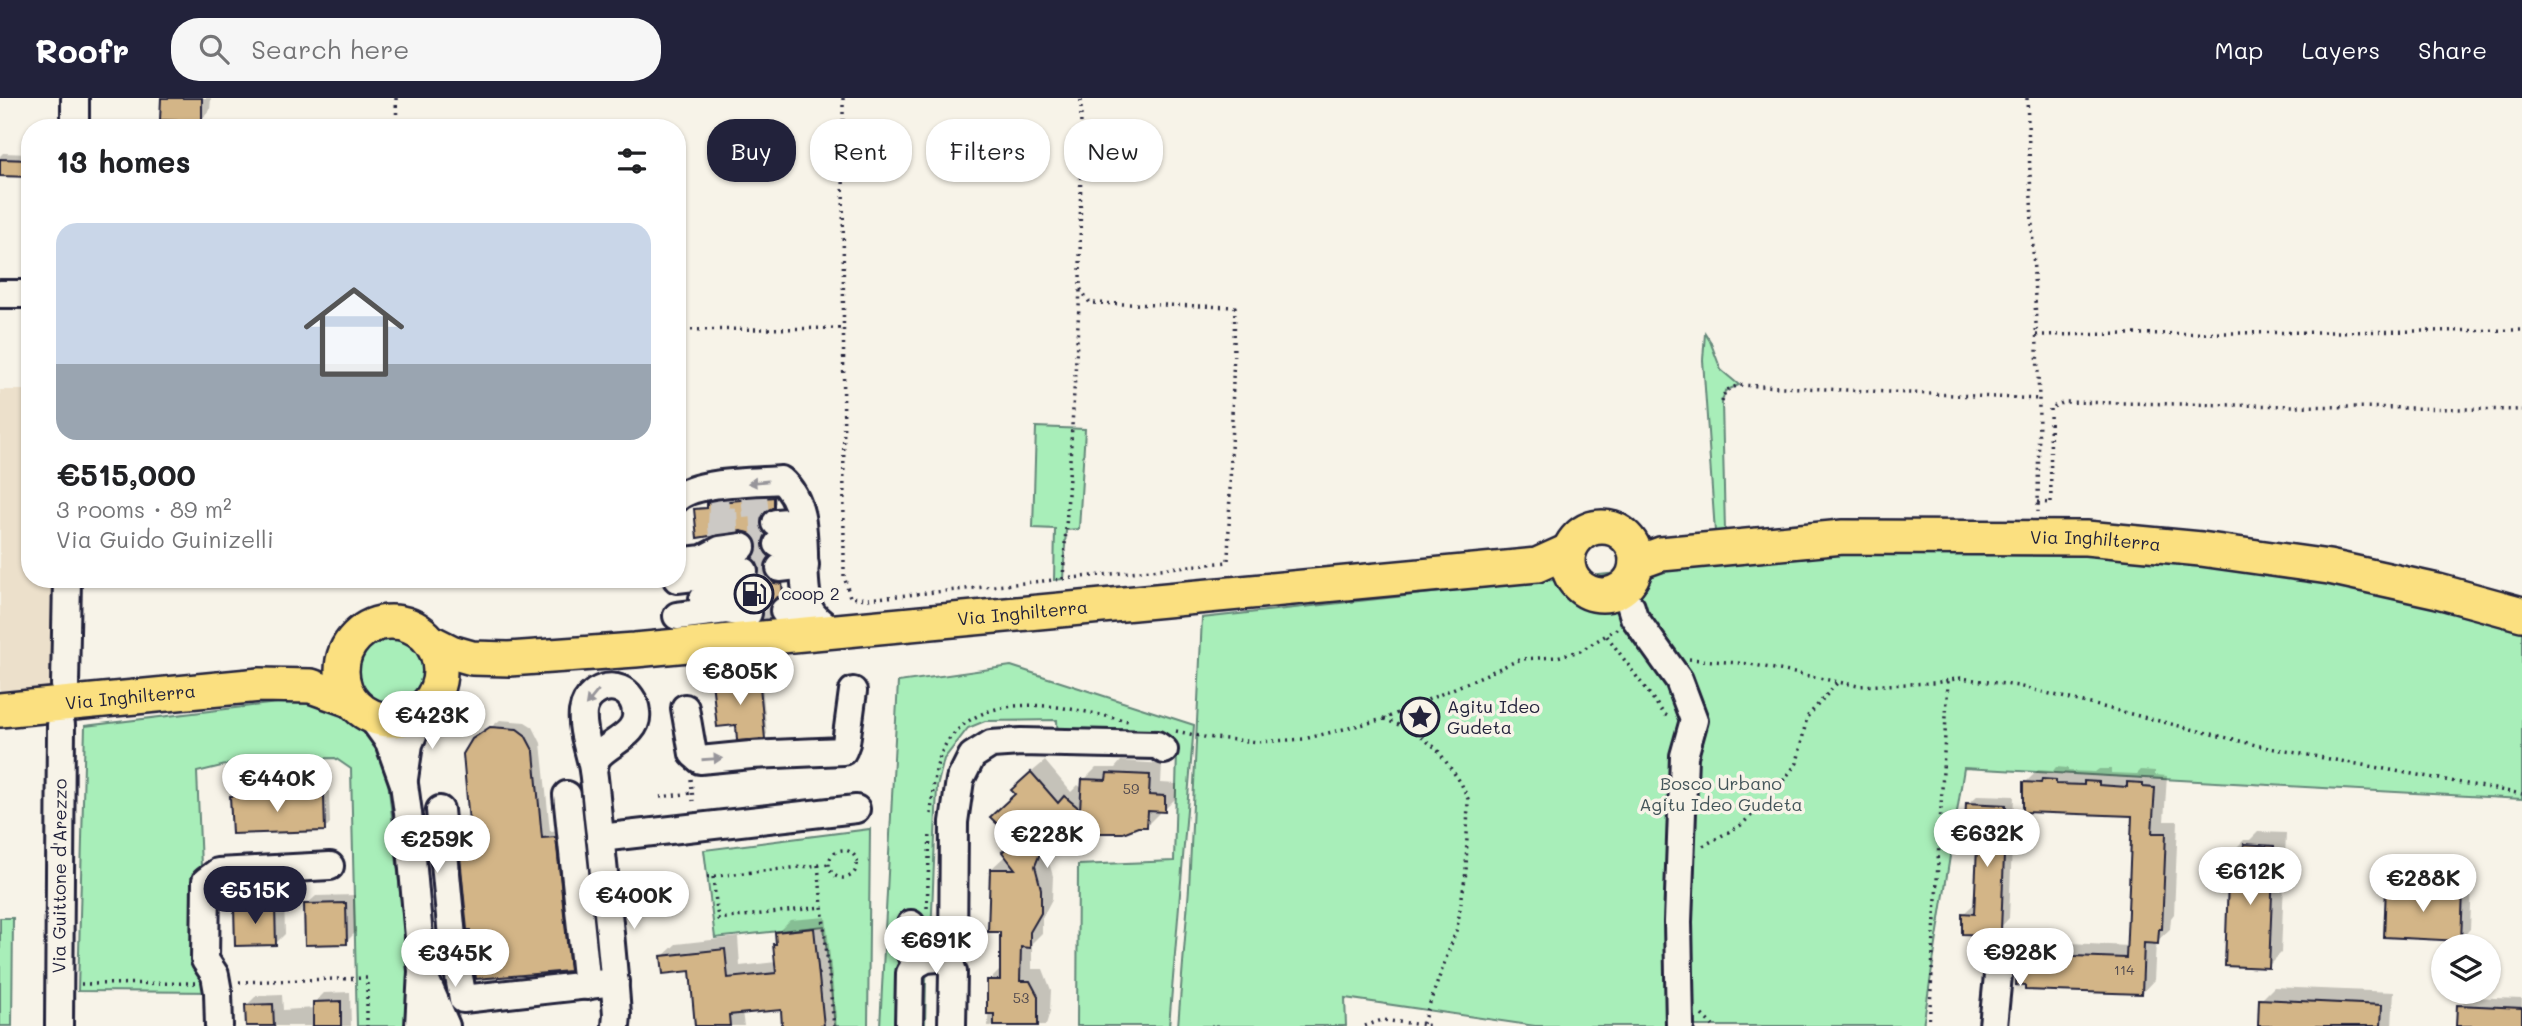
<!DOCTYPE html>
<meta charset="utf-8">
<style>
:root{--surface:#fff;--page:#f6f6f6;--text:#202124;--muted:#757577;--line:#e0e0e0;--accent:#22223b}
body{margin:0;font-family:Mali,sans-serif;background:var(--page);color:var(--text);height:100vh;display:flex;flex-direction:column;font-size:26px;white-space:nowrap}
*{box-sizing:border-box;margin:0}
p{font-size:23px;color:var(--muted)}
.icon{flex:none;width:38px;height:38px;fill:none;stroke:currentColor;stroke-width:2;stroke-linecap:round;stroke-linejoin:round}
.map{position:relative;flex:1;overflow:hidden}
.sheet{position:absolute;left:21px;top:21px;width:665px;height:469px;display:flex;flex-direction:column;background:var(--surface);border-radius:28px;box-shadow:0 2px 5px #0004}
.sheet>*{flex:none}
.guide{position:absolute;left:707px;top:21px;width:665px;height:63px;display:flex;gap:14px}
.tools{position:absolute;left:2431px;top:836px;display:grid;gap:14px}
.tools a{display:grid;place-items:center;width:70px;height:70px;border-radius:50%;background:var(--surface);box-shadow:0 2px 5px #0004;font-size:35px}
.price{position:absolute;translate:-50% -60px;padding:0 16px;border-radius:24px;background:#fff;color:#222;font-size:23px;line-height:46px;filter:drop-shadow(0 2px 4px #0008)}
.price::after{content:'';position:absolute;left:50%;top:42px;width:21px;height:16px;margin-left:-10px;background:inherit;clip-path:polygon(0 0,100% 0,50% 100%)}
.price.on{background:var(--accent);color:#fff}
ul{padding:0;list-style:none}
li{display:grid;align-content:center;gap:14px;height:371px;padding:0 35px}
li+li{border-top:2px solid var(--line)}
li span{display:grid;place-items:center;height:217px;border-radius:21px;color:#555}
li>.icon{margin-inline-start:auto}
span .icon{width:126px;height:126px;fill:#fffc;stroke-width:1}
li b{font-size:30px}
h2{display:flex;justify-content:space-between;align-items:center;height:84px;padding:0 35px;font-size:30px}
.chip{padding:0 24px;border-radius:28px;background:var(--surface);box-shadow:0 2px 5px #0004;font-size:24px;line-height:63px}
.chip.on{background:var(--accent);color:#fff}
header{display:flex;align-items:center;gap:42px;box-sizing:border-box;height:98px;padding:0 35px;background:var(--accent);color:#fff}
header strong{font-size:33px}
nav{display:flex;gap:38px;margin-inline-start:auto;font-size:24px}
.search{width:490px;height:63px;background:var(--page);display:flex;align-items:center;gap:18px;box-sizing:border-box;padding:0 24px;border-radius:28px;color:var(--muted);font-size:26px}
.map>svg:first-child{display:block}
.built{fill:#ece0cb}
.green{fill:#a8eeb9;stroke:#65887a;stroke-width:2}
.shadow{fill:#0003}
.building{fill:#d3b587;stroke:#22223b;stroke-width:2}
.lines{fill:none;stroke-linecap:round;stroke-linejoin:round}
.minor-tunnel{stroke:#ccc9c5;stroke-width:26;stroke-dasharray:26 13;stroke-linecap:butt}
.minor-casing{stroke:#22223b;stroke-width:32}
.major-casing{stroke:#22223b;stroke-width:38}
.path{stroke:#22223b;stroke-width:3.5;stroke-dasharray:2 5;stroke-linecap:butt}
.minor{stroke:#f7f3e8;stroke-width:26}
.major{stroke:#fbe080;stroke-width:33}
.oneway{fill:#97959a}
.labels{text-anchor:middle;stroke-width:7;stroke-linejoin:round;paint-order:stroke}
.number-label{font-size:14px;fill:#4e474e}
.street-label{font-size:18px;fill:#22223b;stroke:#f7f3e8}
.poi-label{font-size:18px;fill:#22223b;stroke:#f7f3e8;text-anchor:start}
.park-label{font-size:18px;fill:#44555a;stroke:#f7f3e8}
</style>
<header>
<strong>Roofr</strong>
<div class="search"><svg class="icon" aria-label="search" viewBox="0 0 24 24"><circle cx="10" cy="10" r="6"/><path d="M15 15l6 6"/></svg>Search here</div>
<nav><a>Map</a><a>Layers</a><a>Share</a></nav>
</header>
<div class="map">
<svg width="2522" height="928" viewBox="0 0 2522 928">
<rect width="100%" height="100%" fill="#f7f3e8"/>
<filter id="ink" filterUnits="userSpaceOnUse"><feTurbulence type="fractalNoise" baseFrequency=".0143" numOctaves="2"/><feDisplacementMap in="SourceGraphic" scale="14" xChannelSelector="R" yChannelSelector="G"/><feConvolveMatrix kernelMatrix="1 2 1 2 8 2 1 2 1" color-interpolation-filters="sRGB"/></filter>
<g filter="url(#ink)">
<path class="built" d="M0,292h30v189h21v109l-51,5z"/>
<g class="green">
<path d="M1705,235l5,8 11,29 18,15 -14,6 -3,11 3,129 -10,1 -12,-172z"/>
<path d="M1036,329l49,2 -6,100 -13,1 -3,49 -9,1 1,-51 -22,-1z"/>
<path d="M1976,450l224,13 128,19 194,47v172l-558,-31 -41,258h-388l-190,-28 1,28h-168l11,-138 13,-270 637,-69z"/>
<circle cx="392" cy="572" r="37"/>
<path d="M1011,568l183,59 -25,301h-92l1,-161 96,-4 3,-109 -119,-9 -1,-23 -72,1 -17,7 -24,31 -7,28 -6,150 -5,43 -1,46h-45l18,-344z"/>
<path d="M294,603l35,5 43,32 11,20 5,22 24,224 -5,22h-50l-6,-257 -16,-11 -89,2 -49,12 8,188 13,32 -140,-1 7,-265z"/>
<path d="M870,731l-2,197h-33l-11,-100 -109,12 -11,-88z"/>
<path d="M0,820h13l-1,108h-12z"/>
</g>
<g class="shadow">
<path d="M162,0h49l-1,12 -9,10z"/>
<path d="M3,55l27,1v22l-30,-1v-19z"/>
<path d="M776,398v7l-8,5 -6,12 6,11 -4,12 7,10 -5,13 4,9 7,6 7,1v9l-12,8 -1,12 -2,3 -5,-7 -5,-61 -3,-9 -7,-6 -53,-21 3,-3h10l2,-6z"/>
<path d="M761,576l6,60 -3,3 -26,-14 -24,-41 3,-3z"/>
<path d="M500,622l25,2 8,5 8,16 9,88 13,-1 14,131 -8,8 -108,-122 11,-9 1,-97z"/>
<path d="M1045,663l26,31 7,-7 5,4 1,-9 12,-12h19l6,-7 41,3 -1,19 16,1v13l-13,13h-5v3l-13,13 -38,6 -33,-8 -11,4 -11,9 -7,15 7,24 -1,23 -10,19v15l-10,10v26h11l8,21 -1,21 -4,14 -58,1 1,-45 13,-13v-38l-11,-61 13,-12h4l9,-17v-46l9,-17z"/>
<path d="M2056,669l12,1v3l27,1 4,-3h12v4l26,1 4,-4 14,1v4l12,1 -3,45h14l-4,93 -3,4 -1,11 -14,13 -2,38 -12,13 -124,-39 13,-13 97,5 6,-132 -109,-31 13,-13 15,1z"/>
<path d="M263,692l1,2 65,-1 1,32 -6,7 -92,-33 6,-6z"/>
<path d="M1978,697l36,1 -5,122 -9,10 -37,-14 10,-9h3l4,-82 -12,-19z"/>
<path d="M2258,734l28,1 -5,120 -13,13 -37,-113 13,-13h6z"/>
<path d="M2397,780l75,4 -2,47 -9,10 -73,-51z"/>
<path d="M355,797l1,37 -10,10 -40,-37 10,-9z"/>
<path d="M284,798l1,38 -9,9 -40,-36 9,-10z"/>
<path d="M826,819l11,109h-53l-2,-18 -40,4 2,14h-47l-6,-57 -28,-13 13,-12 62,-7 2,29 36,-4 -1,-17 3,-3 -1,-9 13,-13z"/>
<path d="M2274,889l120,5 -2,34h-132l1,-26z"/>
<path d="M350,894l1,34h-104l-1,-20 10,-10 26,-1 1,15 32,-2v-6l9,-9z"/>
<path d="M2468,899l54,2v27h-64l1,-20z"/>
</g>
<g class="building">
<path d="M161,0h41v24l-42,-2z"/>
<path d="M0,61l30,1v17l-30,-1z"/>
<path d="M774,399v10l-7,4 -7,13 6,11 -4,11 7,11 -5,12 4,9 6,5 8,1 1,11 -7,3 -6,6 -1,11 -6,1v-8l-4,-6 2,-12 -5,-9 3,-13 -6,-10 5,-12 -3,-8 -6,-5 -8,-2 -44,7 -3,-29 13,-1v-5z"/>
<path d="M759,578l6,63 -28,2 -1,-16 -19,2 -5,-46z"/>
<path d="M490,629l27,2 8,6 9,17 8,86 14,-1 14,134 -94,8 -6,-49h-3l-8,-84 12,-1 -8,-91 9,-15z"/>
<path d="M1031,674l27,31 6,-7 16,13 2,-30 24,1 1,-7 43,2 -1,20 16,1v16l-17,-1 -1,16h-9l-15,6h-24l-24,-7 -17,7 -16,15 -7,18 6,23v24l-11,19v16l-9,-1 -1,34h10l8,15v30h-44v-12h-7v-34h13v-48h-12l2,-63h25l-13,-17 13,-11 -25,-24 25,-23 -4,-4z"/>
<path d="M2042,681l14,1v4l28,1v-4l15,1v3l28,2v-5l16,1v4l12,1 -3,45h14l-4,96h-3l-1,15 -14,-1 -2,51 -117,-4v-4l-9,-1 1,-31 109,4 6,-142 -109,-4v-30l18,1z"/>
<path d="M230,698h94l1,35 -93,3z"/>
<path d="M1966,705l40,2 -5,125 -12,5 -27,-1v-21l12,1 4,-89 -13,-1z"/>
<path d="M2244,746l30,2 -5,122 -44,-2 4,-114h14z"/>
<path d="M2386,789l77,4 -2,50 -77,-4z"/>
<path d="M346,805l1,41 -42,1 -1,-41z"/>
<path d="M275,807l1,40 -41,1 -1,-40z"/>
<path d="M814,830l10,98h-42l-1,-16 -52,5 1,11h-35l-5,-55 -27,3 -2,-18 64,-7 3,29 48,-5 -3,-29h3l-1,-12z"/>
<path d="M2259,901l123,6 -1,21h-123z"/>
<path d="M341,903v25h-28v-24z"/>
<path d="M273,906l1,22h-28l-1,-21z"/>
<path d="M2457,907l65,3v18h-66z"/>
</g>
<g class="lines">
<g class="minor-tunnel">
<path d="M721,428l1,-19 52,-5"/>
<path d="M722,437l-1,-9 55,-3"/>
<path d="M742,449l36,-3"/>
<path d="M744,473l36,-3"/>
<path d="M746,495l36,-3"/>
<path d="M748,515l36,-2"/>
</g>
<defs>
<g id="minor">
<path d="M75,30v-30"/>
<path d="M0,196h30"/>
<path d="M677,400c20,-17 78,-16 104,-18 35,30 16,88 28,127 3,10 15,18 23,24"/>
<path d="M776,425l24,-2"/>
<path d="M778,446l25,-2"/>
<path d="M677,464l26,-3 17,-9 22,-3"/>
<path d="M780,470l25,-3"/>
<path d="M677,481l67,-8"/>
<path d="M703,501l43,-6"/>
<path d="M1631,509l3,10 45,63 15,40 -10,36 -6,166 2,104"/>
<path d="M784,513l25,-2"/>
<path d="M677,518l49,-6 22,3"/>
<path d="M65,587l2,-106"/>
<path d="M685,610l8,46 7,6 51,-5 92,-4 3,-8 7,-52"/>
<path d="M371,619l18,25 15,42 4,29 14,158 -3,55"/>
<path d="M593,673l3,-12 4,-5c13,-13 39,-21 36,-42 -2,-23 -26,-32 -43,-18 -5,4 -9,11 -10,18 -2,19 7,39 10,58 3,21 4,43 7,64 6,61 13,121 17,181l-1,11"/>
<path d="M404,681l5,-35 16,-37"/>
<path d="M567,697l20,191"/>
<path d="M440,712l12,127 11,62 152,-17"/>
<path d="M600,740l256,-29"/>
<path d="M948,859l5,-4 1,-131 6,-42 12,-24 19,-12 30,-2 136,3 7,5"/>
<path d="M915,867l11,-6 22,-2 5,15 -1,54"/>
<path d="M427,885l19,43"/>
<path id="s1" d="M59,928l2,-301"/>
<path d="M219,928l-1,-34 -3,-17 -10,-15 1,-79 12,-9 112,-6"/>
<path d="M909,928l1,-53 5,-8 -4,-11v-30"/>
<path d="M1993,928l8,-81"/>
</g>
<g id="major">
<circle cx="1602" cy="463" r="34"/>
<path id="s2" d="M1636,465l25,-9 182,-17 243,1 115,11 128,18 109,24 84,23"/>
<circle cx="391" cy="573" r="49"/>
<path id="s3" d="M431,544l20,10 21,6 37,1 126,-9 902,-85 31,-14"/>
<path id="s4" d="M0,612l260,-25 51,1 39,14"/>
</g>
</defs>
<use href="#minor" class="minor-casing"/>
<use href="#major" class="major-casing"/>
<g class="path">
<path d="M396,0l1,30"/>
<path d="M843,0l1,478 6,21 18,2 360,-37 7,-255 -145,-4 -10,-15 1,-190"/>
<path d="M2027,0l12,301 -1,113"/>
<path d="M677,232l166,-2"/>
<path d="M2036,237l486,-5"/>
<path d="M1722,304l3,-11 14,-6 300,14"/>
<path d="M2038,404l13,1 -1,-95 15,-6 457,8"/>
<path d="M1063,481l17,-289"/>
<path d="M1607,538l57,78 5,3"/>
<path d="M1689,561l61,5 108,22 76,-3 27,-5 57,8 246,61 258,47"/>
<path d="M1384,621l30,12 23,18 24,34 7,16 -2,73 -9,56 -35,97"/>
<path d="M1176,633l28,6 55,5 45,-3 80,-20 137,-60 36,-2 23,-6 38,-23"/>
<path d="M691,681l2,22"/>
<path d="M660,699l32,-4"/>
<path d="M931,716c2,-25 3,-57 20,-77 42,-51 122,-28 177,-16"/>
<path d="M1703,748l38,-21 28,-26 28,-36 10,-46 30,-34"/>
<circle cx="843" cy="766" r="14"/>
<path d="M818,767l16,161"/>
<path d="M707,779l122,-13"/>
<path d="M713,779l5,42 104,-12"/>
<path d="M927,810l3,-76"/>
<path d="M239,884l128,-4v48"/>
<path d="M81,886l115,-1"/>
<path d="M1702,917l11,11"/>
<path d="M1365,928l17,-6 50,6"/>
<path d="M1929,928l19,-346"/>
</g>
<use href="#minor" class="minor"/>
<use href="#major" class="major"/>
</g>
<defs><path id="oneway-solid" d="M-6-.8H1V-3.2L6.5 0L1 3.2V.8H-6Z" transform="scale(1.75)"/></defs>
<g class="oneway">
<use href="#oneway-solid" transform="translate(758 384) rotate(174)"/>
<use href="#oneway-solid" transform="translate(592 600) rotate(129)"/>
<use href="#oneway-solid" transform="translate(712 661) rotate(-4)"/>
</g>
</g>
<defs>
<symbol id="fuel-ring" viewBox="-11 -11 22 22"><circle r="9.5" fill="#f7f3e8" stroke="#22223b" stroke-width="1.5"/><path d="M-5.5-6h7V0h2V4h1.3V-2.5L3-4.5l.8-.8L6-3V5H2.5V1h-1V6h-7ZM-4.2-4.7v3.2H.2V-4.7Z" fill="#22223b"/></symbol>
<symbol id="sight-ring" viewBox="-11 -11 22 22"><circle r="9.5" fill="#f7f3e8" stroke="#22223b" stroke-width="1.5"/><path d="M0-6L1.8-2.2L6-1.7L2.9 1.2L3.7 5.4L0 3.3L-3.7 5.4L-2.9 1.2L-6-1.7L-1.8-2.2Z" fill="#22223b"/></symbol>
</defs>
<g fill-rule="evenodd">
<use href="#fuel-ring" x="732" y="474" width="44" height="44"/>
<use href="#sight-ring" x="1398" y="597" width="44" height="44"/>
</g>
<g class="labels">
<g class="number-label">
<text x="1131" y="696">59</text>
<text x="2124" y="877">114</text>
<text x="1021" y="905">53</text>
</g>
<g class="street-label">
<text dy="6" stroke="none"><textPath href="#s2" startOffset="462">Via Inghilterra</textPath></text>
<text dy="6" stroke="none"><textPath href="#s3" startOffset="597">Via Inghilterra</textPath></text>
<text dy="6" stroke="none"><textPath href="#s4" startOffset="131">Via Inghilterra</textPath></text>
<text dy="6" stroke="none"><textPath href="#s1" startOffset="150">Via Guittone d'Arezzo</textPath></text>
</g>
<g class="poi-label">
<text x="781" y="502">coop 2</text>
<text x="1447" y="615">Agitu Ideo<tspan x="1447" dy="21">Gudeta</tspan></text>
</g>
<g class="park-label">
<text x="1721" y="692">Bosco Urbano<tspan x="1721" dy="21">Agitu Ideo Gudeta</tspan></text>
</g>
</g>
</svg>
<div class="tools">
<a><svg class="icon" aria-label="layers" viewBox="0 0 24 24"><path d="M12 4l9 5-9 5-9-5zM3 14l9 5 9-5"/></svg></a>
</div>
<b class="price" style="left:740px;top:609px">€805K</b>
<b class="price" style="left:432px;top:653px">€423K</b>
<b class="price" style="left:277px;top:716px">€440K</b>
<b class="price" style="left:1987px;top:771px">€632K</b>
<b class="price" style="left:1047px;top:772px">€228K</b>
<b class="price" style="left:437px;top:777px">€259K</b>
<b class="price" style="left:2250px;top:809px">€612K</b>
<b class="price" style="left:2423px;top:816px">€288K</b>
<b class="price on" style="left:255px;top:828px">€515K</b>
<b class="price" style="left:634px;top:833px">€400K</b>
<b class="price" style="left:936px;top:878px">€691K</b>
<b class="price" style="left:2020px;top:890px">€928K</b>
<b class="price" style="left:455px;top:891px">€345K</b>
<div class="guide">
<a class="chip on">Buy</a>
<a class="chip">Rent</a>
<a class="chip">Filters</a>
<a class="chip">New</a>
</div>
<section class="sheet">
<h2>13 homes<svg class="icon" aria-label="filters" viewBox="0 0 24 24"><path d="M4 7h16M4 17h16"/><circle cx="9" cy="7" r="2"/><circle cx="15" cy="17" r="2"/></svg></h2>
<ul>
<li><span style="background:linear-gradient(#c9d6e8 65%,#9aa5b1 0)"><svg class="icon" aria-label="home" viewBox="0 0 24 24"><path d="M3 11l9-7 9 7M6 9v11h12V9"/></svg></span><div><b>€515,000</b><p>3 rooms · 89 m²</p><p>Via Guido Guinizelli</p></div></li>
</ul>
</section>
</div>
